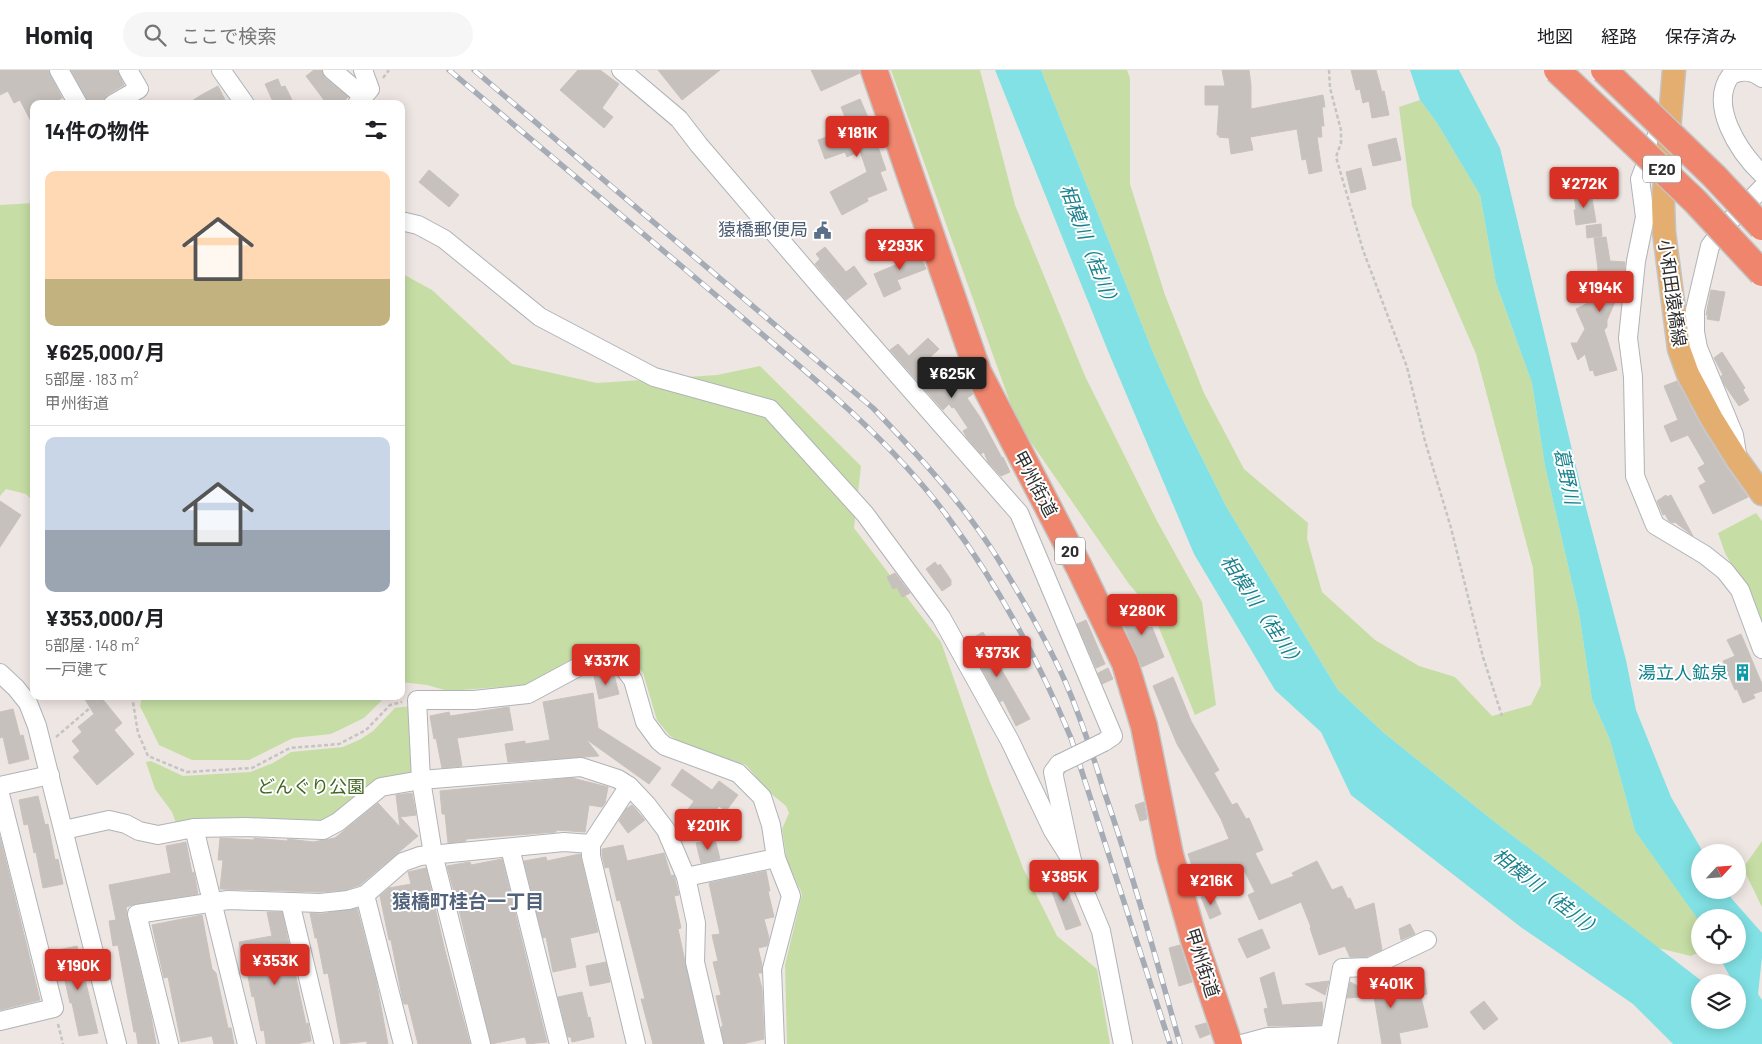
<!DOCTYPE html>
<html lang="ja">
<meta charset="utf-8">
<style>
:root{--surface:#fff;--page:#f6f6f6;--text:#202124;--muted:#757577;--line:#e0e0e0;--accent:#d93025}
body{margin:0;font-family:Barlow,"Noto Sans JP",sans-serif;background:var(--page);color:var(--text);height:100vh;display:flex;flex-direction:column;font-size:19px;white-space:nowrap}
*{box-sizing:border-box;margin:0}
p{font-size:16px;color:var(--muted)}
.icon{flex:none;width:28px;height:28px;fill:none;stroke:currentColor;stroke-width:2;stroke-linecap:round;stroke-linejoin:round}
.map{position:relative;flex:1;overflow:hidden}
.drawer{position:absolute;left:30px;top:30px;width:375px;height:600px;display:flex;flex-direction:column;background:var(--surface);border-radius:10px;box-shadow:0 2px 12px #0003}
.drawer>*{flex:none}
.needle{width:32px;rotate:64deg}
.buttons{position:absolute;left:1691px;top:774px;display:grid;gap:10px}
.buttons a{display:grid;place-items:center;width:55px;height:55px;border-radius:50%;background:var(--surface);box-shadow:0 2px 12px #0003;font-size:25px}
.price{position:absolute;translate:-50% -42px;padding:0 11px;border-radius:5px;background:var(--accent);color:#fff;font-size:16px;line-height:32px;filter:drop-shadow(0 1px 2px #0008)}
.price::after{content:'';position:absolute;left:50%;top:30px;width:15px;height:11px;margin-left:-8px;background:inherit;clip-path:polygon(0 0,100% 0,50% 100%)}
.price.active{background:#222;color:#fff}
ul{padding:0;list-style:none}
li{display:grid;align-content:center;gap:10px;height:265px;padding:0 15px}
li+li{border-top:1px solid var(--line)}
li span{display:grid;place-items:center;height:155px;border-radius:10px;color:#555}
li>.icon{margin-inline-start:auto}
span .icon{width:90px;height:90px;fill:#fffc;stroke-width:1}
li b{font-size:21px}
h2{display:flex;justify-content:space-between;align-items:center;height:60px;padding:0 15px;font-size:21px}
header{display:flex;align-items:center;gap:30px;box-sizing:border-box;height:70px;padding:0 25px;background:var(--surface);border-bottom:1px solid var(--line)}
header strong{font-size:24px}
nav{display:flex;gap:28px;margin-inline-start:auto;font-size:18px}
.search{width:350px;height:45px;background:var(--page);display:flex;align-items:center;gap:12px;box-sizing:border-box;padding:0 18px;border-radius:28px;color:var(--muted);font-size:19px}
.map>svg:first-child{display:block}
.green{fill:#c6dea5}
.water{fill:#81e1e4}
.building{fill:#c7c1bd;stroke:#c9c1bc}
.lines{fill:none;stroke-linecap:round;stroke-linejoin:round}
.minor-casing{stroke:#afb3b8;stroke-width:20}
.major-casing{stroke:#c4c4c4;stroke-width:25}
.highway-casing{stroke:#c4c4c4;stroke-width:29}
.path{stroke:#c4c4c4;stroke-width:2.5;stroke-dasharray:4 2.5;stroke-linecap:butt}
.minor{stroke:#fff;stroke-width:18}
.major{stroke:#e4ae71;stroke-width:22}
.highway{stroke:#ef856c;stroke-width:26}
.rail-casing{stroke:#a5acb6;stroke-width:5.5}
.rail{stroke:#fff;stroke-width:4;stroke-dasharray:11;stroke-linecap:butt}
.minor-bridge-casing{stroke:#afb3b8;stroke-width:20;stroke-linecap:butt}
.highway-bridge-casing{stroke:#c4c4c4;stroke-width:29;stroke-linecap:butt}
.minor-bridge{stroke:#fff;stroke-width:18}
.highway-bridge{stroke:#ef856c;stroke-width:26}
.labels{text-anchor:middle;stroke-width:4;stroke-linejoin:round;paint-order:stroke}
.shield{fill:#fff;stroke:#6d6d6d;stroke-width:1}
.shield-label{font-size:16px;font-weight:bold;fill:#2e2e2e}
.service-label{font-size:18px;fill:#4e5e75;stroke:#fff;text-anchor:end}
.street-label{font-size:18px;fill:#2e2e2e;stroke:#fff}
.culture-label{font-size:18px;fill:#0d838f;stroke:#fff;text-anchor:end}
.park-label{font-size:18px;fill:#416623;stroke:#fff}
.water-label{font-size:19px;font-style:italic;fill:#1b828d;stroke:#fff}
.neighbourhood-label{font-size:19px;font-weight:bold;fill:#52637b;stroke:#fff}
</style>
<header>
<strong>Homiq</strong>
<div class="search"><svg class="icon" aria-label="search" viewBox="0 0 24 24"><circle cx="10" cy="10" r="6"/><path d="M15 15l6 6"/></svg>ここで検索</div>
<nav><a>地図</a><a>経路</a><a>保存済み</a></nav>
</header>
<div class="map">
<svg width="1762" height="974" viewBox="0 0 1762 974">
<rect width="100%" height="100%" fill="#eee6e2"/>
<g class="green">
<path d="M891,0h89l35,135 70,171 72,145 45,81 14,103 -21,10 -43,-104 -23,-27 -112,-162z"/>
<path d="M1041,0h86l3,8v106l35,111 39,98 40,76 64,54 -1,15 15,54 53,48 44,26 36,11 37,39 39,-11 10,-20 -8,-117 -57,-214 -64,-148 -13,-99 21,-7 17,23 43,72 16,88 36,100 13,83 34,147 13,86 18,41 25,91 63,87 2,10v24l-9,4 -33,-8 -167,-129 -107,-86 -46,-43 -111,-182 -42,-84 -31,-69z"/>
<path d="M34,133v299l-8,-8 -20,-5 -6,7v-291z"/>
<path d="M401,203l31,17 80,74 85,19 120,-8 43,-9 101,100 -7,62 87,114 49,140 33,86 34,68 40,33 13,75h-323l-2,-79 17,-71 -15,-33 -5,-32 7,-16 -3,-7 -18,-15 -22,-26 -63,-21 -14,-9 -12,-15 -14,-47 -7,-9 -25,-14 -34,6 -51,29 -78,6 -21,-6 -26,-3z"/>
<path d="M1756,443l6,8v100l-37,-68 -7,-20z"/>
<path d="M142,626h244l-22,22 -33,16 -38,4 -44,22h-57l-33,-15 -19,-39z"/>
<path d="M411,636l4,63 -4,4 -28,6 -55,43 -151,4 -5,-14 -17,-23 -9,-27 5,-1 32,15 67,-4 23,-9 18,-11 52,-5 18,-8 12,-8 22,-23z"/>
<path d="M1762,771v66l-19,-39z"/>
</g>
<path class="water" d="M995,0h46l113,285 31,69 42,84 111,182 46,43 107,86 212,163h-3v38h38v-19h5l-5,-10v-9h-5l-15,-27h20v-37h-38v4l-65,-91 -25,-91 -18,-41 -13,-86 -34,-147 -13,-83 -36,-100 -16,-88 -43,-72 -17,-23 -10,-30h49l41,78 84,352 42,160 10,50 35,87 32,55h-3v38h26l6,9 30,34v24l-4,37 4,6v44h-89l-40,-40 -111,-76 -171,-133 -30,-63 -46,-42 -81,-136 -86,-203z"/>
<g class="building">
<path d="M0,0h48l14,28 -11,6h-17v23l-14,-27 -6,3 -6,-12 -8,4z"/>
<path d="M71,0h46l7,15 -17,10 -5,9h-13z"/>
<path d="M314,0h8l3,8 23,19 -7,7h-14l-21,-28z"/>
<path d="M578,0h22l19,14 -17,24 11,9 -9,11 -44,-38z"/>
<path d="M658,0h62l-38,30z"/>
<path d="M811,0h48l1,3 -39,18z"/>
<path d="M1222,0h27l2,15v24l72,-14 2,12h-3l2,19h-3l1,11h-5l5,34 -13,3 -3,-15 -4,1 -5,-31 -47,8 3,13 -22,4 -2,-16 -10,-1v-2h-2l2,-30h-14v-19h20z"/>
<path d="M1351,0h25l6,22 2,-1 5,24 -17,3 -3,-17 -6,2 -3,-14 -4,1z"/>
<path d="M278,9l3,8 4,-1 9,18h-20l-9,-20z"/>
<path d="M218,16l9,18h-40l16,-10z"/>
<path d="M860,29l13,30 2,-1 6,14 -4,2 9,26 -6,2 7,18 -20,8 1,3 -26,14 -12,-23 37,-20 -7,-21 -13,6 -2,-5 -20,7 -7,-19 32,-11 -9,-22z"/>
<path d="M1396,68l5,22 -28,6 -5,-21z"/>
<path d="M1361,98l5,21 -15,4 -5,-21z"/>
<path d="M429,100l30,25 -10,12 -30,-25z"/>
<path d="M1591,122l5,30 -20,3 -2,-15h2l-2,-16z"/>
<path d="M1601,154l1,12 -15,2 -1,-12z"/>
<path d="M1606,167l4,24 15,1 -1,15h-6l-3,25 -8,18v7l-3,3 13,40 -22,6 -2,-6 -3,1 -5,-17 -7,6 -7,-17h6l8,-14 -9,-20 14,-7v-6l5,1 3,-28 -4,-31z"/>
<path d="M917,176l9,23 -29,11 4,9 -17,8 -10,-23 26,-11 -3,-9z"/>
<path d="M825,177l21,25 8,-6 13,18 -21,16 -31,-36 5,-5 -4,-5z"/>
<path d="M1711,220l14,2 -6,29 -12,-2 1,-4h-2z"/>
<path d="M928,268l11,11 -13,12 13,15 16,-10 18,28 -6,4 13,19 22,41 1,-1 7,15 -9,4 -13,-14 -4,-10 -3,2 -14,-16 -4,-7 5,-3 -14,-21 -2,1 -3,-4 -6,6 -53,-60 8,-6 11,12z"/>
<path d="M1722,282l23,36 -2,2 6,10 -10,6 -15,-22 -3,-8 2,-1 -9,-17z"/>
<path d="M1677,311l24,45 25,40 22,31 -35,17 -14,-28 7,-4 -8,-14 7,-4 -17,-29 -17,7 -7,-16 14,-6 -14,-34z"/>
<path d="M1666,425l1,2 4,-2 22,41 -18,-14 -2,1 -4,-2 -4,-7 -2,1 -6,-14z"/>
<path d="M0,431l21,14 -21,32z"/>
<path d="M935,492l3,4 2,-2 11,16v5l-9,6 -16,-22z"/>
<path d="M895,503l15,20 -8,4 -5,-10 -4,2 -6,-12z"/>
<path d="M1132,531l7,16 5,-2 5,13 3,-1 12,30 -22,10 -19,-44 5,-2 -6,-16z"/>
<path d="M1086,550l19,44 -9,4 -19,-44z"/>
<path d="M983,562l16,29 -2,1 33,57 -14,7 -13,-26 -3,2 -33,-61z"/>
<path d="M1741,564l21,50v7l-9,3 2,4 -12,5 -6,-14 -2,1 -12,-29 12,-5 -8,-16z"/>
<path d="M1108,598l5,11 -11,5 -4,-11z"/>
<path d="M608,603l6,2 5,19 -20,5 -5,-23z"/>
<path d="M1173,607l18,44 28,49 -5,3 18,32 5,-2 9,16 3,-1 14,32 -8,3 16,32 23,-9 -2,-3 25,-12 15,29 10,-4 6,13 2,-1 5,12 19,-7 8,47 -16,7h-16l-5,-11 -26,9 -9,-27 1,-1 -10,-25 -42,18 -11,-25 7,-3 -14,-28 -44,16 -9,-26 41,-15 -8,-20 -44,-75 -24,-58z"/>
<path d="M593,623l5,35 63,40 -12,16 -63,-45 13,17 -91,6 -3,-18 20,-3v3l25,-4 -7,-38z"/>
<path d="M83,626h17l22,27 -8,7 20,24 -37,31 -24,-28 7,-6 -8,-10 10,-9 -4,-5 16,-13z"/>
<path d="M509,637l4,23 -56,8 5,28 -20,2 -6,-30 -2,1 -4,-23 19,-4 1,4z"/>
<path d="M13,639l7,27 3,-1 6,24 -20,5 -6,-27 -3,1v-26z"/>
<path d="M682,699l30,21 7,-9 19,14 -12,16 -7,-5 -24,33 -18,-14 17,-24 -23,-16z"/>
<path d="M572,708l36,9 -3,16 -3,4 -13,-2 -4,27 -29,-2v2l-90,7v2l-18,2 -3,-29h-3l-2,-23z"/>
<path d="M412,723l4,22 -16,2 18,19 -58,49 -14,5 -26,2 -100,-3 3,-29h-5l2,-22 34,2v-2l33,3 1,-2 25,3 22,-4 43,-35 22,24 -4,-32z"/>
<path d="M38,726l7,29 3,-1 7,36 3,-1 5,25 -20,4 -7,-36 -2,1 -6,-29 -4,1 -5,-25z"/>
<path d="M1144,732l3,17 -7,2 -5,-16z"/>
<path d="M632,735l13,15 -17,13 -9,-12 7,-12z"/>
<path d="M0,767l40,163 -40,10z"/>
<path d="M715,769l5,20 -19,4 -5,-20z"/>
<path d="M186,772l6,31 2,-1 4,22 -63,10 -9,3 1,10 24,99 5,28h-18l-2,-12h-2l-16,-87 -5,1 -4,-25 7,-1 -7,-35 62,-12 -5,-27z"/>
<path d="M623,775l4,16 37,-8 7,23 3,-1 5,20 -5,1 7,32 -3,1 25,115h-50l-12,-45h4l-25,-99 -3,1 -8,-34 -4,1 -3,-13v-6z"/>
<path d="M580,784l18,78 -28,6 6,29 -23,5 -7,-35 -3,1 -19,-77 22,-4 1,4z"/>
<path d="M502,789l27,111 18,72 -20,2 -2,-7 -34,7 -31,-130 -13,-48 23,-4 1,3z"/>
<path d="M426,798l19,83 25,93h-52l-10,-40h-4l-1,-2 -12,-62h-2l-9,-44 9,-8 22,-4 -3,-12z"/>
<path d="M766,801l4,20h-2l6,26 -10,2 5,19 -2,8 -9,2 4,17v8h-4l4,16 2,50 -22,5h-18l-3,-17 2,-1 -7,-30 5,-1 -8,-33 5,-1 -6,-26 8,-1 -11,-51z"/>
<path d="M1060,802l21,53 -15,5 -18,-49 3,-2 -1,-3z"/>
<path d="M1212,823l9,21 -11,5 -9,-22z"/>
<path d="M357,838l19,72 12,64h-21v-3l-26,3 -13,-71 -4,1 -7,-36h-2l-5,-25 11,1z"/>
<path d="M267,842h15l24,112 2,-1 3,18 -15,3h-30l-2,-14 -3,1 -7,-35 -2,1 -6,-31 -2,1 -5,-25 33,-6z"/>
<path d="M202,845l10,54 4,4 12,55h3l3,16h-20l-2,-8 -31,6 -13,-65 -4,1 -12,-53z"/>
<path d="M1410,854l5,10 -14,6 -2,-11z"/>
<path d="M1262,859l8,19 -23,10 -9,-19z"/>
<path d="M1180,875l12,37 -13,4 -10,-38z"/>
<path d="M77,876l21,87 -19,3 -7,-33h-2l-12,-53z"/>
<path d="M606,892l4,20 -20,4 -4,-20z"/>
<path d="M1385,901l5,30 31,-4 7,30 -29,6 2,11h-19l-8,-48 -27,2 3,-16 16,8 -6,-12 14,-1z"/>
<path d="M1274,902l8,33 40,-3 1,10 -2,13 -53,1 -4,-17 4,-1 -8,-30z"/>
<path d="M1423,902l4,22 -15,3 -4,-23z"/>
<path d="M1329,911l-4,14 -20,-11z"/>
<path d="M582,922l6,26 2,-1 4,20 -22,5 -1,-5h-3l-10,-40z"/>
<path d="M1484,931l14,18 -14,11 -14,-18z"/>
<path d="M1206,953l4,11 -10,4 -5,-12z"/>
</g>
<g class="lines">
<defs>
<g id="minor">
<path d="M59,0l19,34"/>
<path d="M221,0l24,34"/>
<path d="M332,0l26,22 3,7"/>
<path d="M621,0l58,49 20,26 119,139 201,229 94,223 -9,6"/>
<path d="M1762,8c-10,-8 -20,-8 -31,-3 -23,30 8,77 31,99"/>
<path d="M113,34l26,-15 -11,-19"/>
<path d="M357,34l13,-15 -7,-19"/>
<path d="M1664,47l-24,62 5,38 -9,44 -8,77 5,39 2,99 20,49 50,30 20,16 15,19 22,59"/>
<path d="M401,151l17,4 26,14 96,78 114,60 116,32 95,105 76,103 69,124 43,90 19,30"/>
<path d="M1737,384l-3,-19 -36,-87 -3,-16v-22l15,-64 14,-19 38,-39"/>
<path d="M0,603l16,15 12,15 9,23 80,318"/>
<path d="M1059,694l-6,8 19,89 29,70 22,113"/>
<path d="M0,716l50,-11"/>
<path d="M0,724l54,214 -54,13"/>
<path d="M194,758l53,216"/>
<path d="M64,760l45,-10 17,4 13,7 19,4 36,-7 52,-1 77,3 15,-8 43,-35 40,-7 160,-13 37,12 11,7 18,19 19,25 20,47 10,46 -1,39 19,82"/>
<path d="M591,774l38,-58"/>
<path d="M510,778l49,196"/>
<path d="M686,807l90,-19"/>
<path d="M365,825l38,149"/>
<path d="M290,832l34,142"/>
<path d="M169,974l-32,-130 91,-14 92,3 28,-3 17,-5 38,-33 17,-6 144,-14 27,2v12l45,188"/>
<path d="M481,974l-48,-190 -12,-74 -4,-80h57l54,-6 52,-28 28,-5 16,7 9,12 12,42 14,19 6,5 73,27 24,24 9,28 5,33 15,38 -19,73 3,75"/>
<path d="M1242,974l26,-7 61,-2"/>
<path d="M1328,974l14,-76 28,-1 57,-27"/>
</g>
<path id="major" d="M1674,0l-11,133 1,29 15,117 9,25 24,45 25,40 25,35"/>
<path id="highway" d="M874,0l104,302 101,195 46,96 19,63 26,129 24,85 35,104"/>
</defs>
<use href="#minor" class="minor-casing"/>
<use href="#major" class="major-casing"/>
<use href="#highway" class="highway-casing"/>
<g class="path">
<path d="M1329,0l1,18 11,42v13l-5,14 27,93 44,117 18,74 26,87 32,129 19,59"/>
<path d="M383,8l6,-8"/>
<path d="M132,626l6,37 10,23 39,16 65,-4 38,-20 49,-4 27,-14 24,-25 12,-3"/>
<path d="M56,667l48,-41"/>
<path d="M58,954l5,20"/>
</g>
<use href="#minor" class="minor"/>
<use href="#major" class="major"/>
<use href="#highway" class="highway"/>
<defs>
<g id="rail">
<path d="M449,0c96,81 192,162 288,243 72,61 154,127 210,203 51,69 91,143 124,222l99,306"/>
<path d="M474,0l399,338c45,47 90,95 125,151 24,39 48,80 67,122 15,35 27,71 38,107 29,84 53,170 77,256"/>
</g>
</defs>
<use href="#rail" class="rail-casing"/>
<use href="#rail" class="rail"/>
<defs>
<path id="minor-bridge" d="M1059,694l45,-22"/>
<g id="highway-bridge">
<path d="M1557,0l138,131 67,72"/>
<path d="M1604,0l110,106 48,51"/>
</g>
</defs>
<use href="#minor-bridge" class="minor-bridge-casing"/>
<use href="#highway-bridge" class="highway-bridge-casing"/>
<use href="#minor-bridge" class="minor-bridge"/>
<use href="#highway-bridge" class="highway-bridge"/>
</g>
<defs>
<symbol id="civic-bare" viewBox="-9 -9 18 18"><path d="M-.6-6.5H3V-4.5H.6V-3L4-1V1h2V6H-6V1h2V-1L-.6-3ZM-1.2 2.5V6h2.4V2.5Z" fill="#5c6f8a" stroke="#fff" stroke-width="2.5" paint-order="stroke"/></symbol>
<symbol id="building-bare" viewBox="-9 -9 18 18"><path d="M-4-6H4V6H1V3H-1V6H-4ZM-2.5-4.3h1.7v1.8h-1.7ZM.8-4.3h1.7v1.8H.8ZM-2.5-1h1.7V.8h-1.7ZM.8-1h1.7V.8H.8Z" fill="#0f9aa8" stroke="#fff" stroke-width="2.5" paint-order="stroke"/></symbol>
</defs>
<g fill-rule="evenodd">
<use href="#civic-bare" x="810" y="148" width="25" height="25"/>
<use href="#building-bare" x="1730" y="590" width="25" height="25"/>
</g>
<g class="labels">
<g class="shield">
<rect x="1643" y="85.5" width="38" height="27" rx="4"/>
<rect x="1055" y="467.5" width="30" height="27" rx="4"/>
</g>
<g class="shield-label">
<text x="1662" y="105">E20</text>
<text x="1070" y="487">20</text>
</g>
<g class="service-label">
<text x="808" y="166">猿橋郵便局</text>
</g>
<g class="street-label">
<text transform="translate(1672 223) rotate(82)" y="6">小和田猿橋線</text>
<text transform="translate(1035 414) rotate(62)" y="6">甲州街道</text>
<text transform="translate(1202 893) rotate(72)" y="6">甲州街道</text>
</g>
<g class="culture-label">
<text x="1728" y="609">湯立人鉱泉</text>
</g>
<g class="park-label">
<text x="311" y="723">どんぐり公園</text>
</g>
<g class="water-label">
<text transform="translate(1090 177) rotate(69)" y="7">相模川（桂川）</text>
<text transform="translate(1567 406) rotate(78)" y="7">葛野川</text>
<text transform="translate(1263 542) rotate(56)" y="7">相模川（桂川）</text>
<text transform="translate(1548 823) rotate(38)" y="7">相模川（桂川）</text>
</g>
<g class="neighbourhood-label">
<text x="468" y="838">猿橋町桂台一丁目</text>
</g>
</g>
</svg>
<div class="buttons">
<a><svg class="needle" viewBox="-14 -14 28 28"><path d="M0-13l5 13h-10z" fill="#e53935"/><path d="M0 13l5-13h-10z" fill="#757577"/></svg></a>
<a><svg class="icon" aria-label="locate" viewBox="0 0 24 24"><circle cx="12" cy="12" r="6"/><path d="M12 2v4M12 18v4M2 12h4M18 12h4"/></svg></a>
<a><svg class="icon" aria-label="layers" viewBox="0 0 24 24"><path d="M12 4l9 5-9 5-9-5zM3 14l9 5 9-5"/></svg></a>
</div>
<b class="price" style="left:857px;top:88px">¥181K</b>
<b class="price" style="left:1584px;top:139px">¥272K</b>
<b class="price" style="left:900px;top:201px">¥293K</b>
<b class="price" style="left:1600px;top:243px">¥194K</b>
<b class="price active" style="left:952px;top:329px">¥625K</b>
<b class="price" style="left:1142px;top:566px">¥280K</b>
<b class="price" style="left:997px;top:608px">¥373K</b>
<b class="price" style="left:606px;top:616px">¥337K</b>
<b class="price" style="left:708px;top:781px">¥201K</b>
<b class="price" style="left:1064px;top:832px">¥385K</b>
<b class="price" style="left:1211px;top:836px">¥216K</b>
<b class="price" style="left:275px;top:916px">¥353K</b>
<b class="price" style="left:78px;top:921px">¥190K</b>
<b class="price" style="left:1391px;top:939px">¥401K</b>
<section class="drawer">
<h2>14件の物件<svg class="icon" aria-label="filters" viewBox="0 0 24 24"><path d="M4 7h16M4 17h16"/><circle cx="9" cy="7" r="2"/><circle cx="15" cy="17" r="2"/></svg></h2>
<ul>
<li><span style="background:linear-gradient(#ffd9b3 70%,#c2b280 0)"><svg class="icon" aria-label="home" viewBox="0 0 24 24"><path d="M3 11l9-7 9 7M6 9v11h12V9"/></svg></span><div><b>¥625,000/月</b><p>5部屋 · 183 m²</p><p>甲州街道</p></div></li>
<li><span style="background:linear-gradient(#c9d6e8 60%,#9aa5b1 0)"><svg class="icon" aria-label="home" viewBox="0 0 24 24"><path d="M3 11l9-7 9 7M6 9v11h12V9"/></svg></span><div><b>¥353,000/月</b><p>5部屋 · 148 m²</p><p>一戸建て</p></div></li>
</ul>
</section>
</div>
